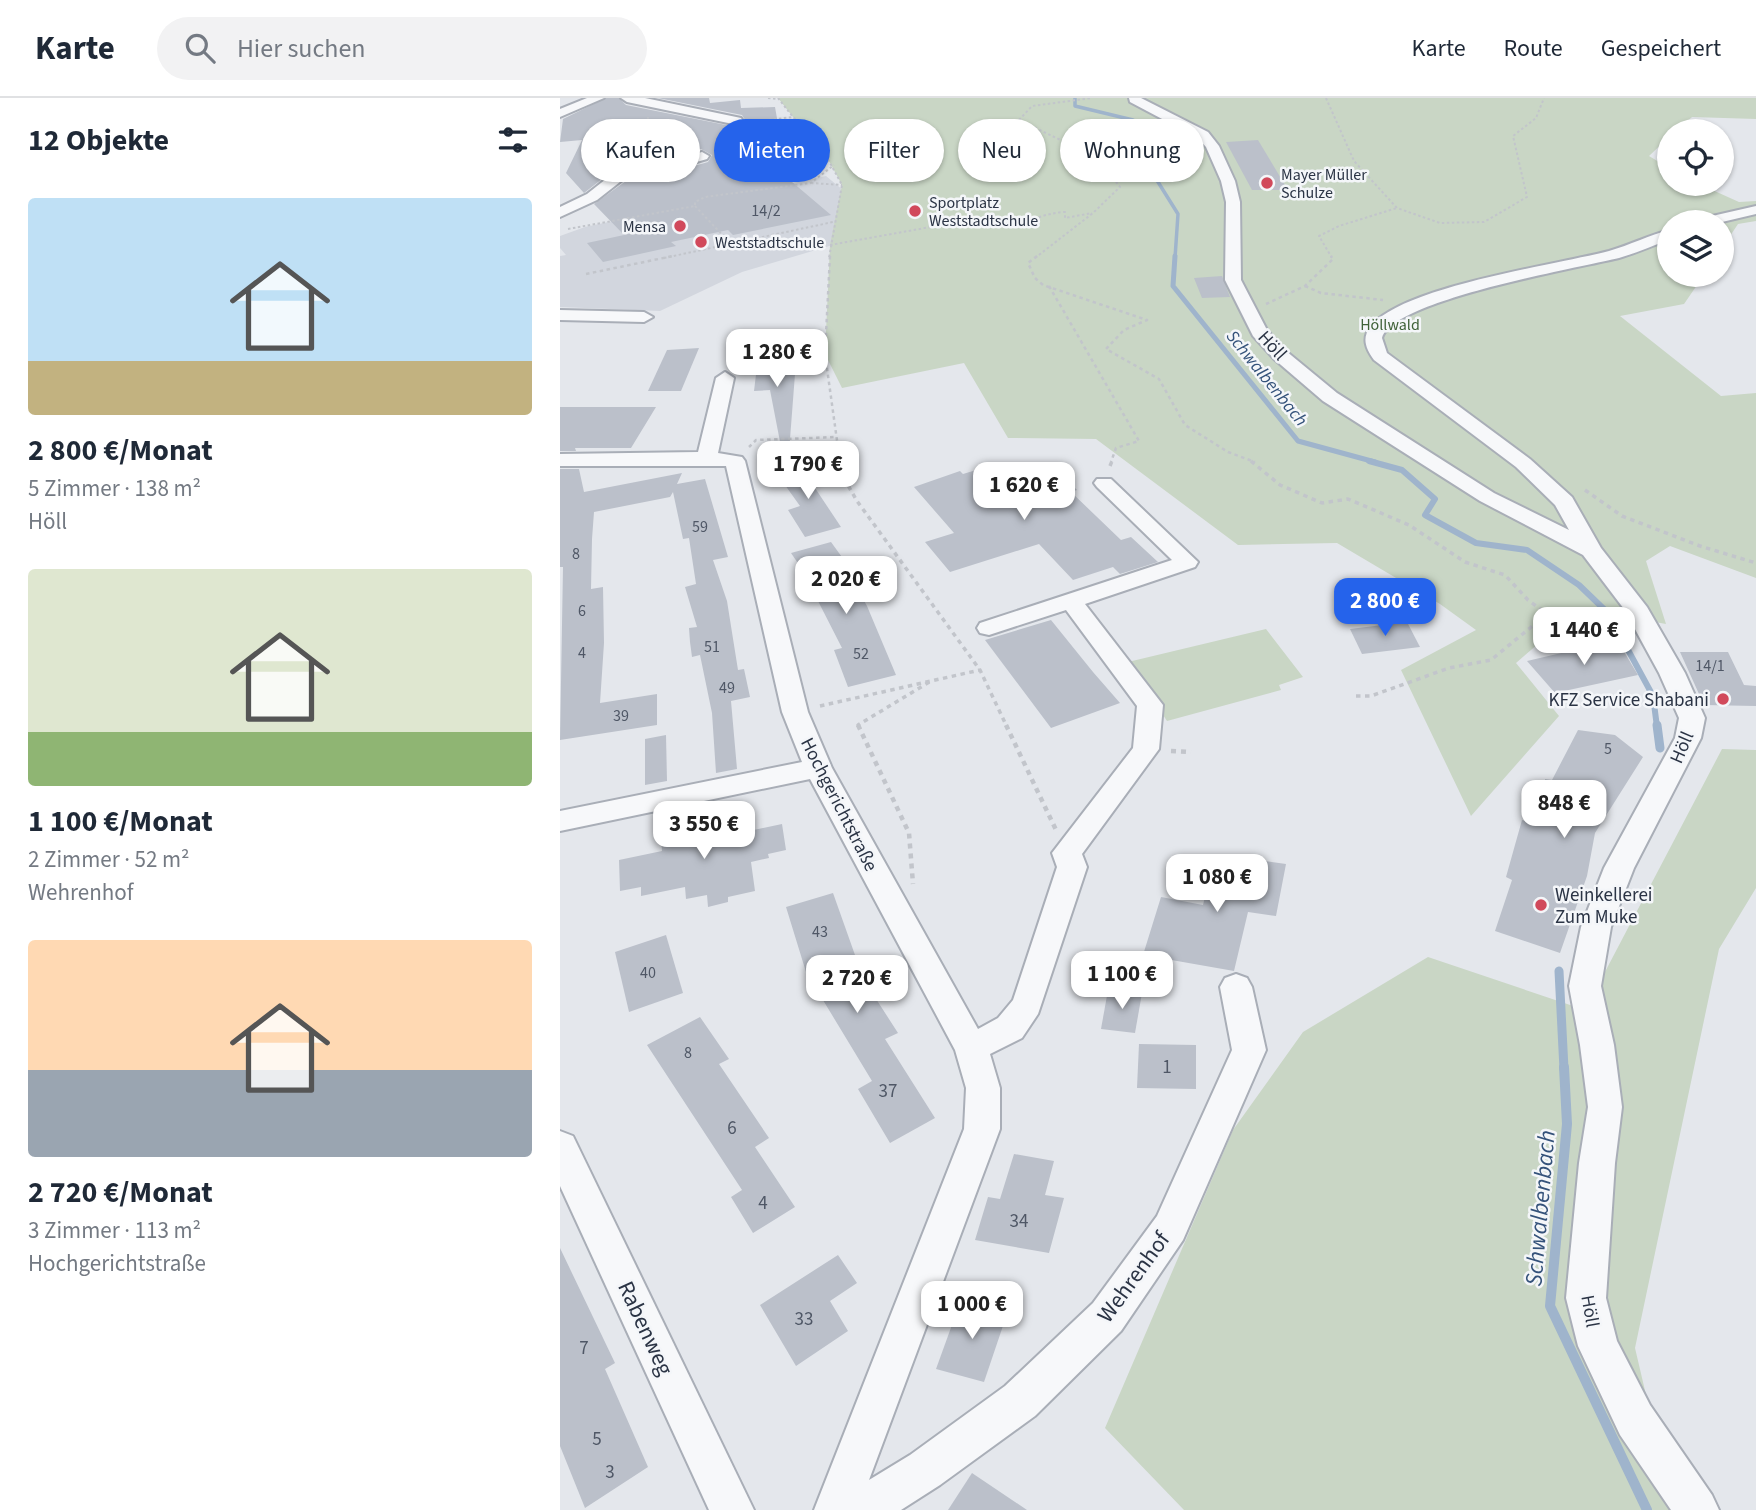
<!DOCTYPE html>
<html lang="de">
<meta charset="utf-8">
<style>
:root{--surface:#fff;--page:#f2f2f3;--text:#1f2937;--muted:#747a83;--line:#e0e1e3;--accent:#2563eb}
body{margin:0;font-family:"Source Sans 3",sans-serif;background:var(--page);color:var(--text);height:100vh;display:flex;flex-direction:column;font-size:26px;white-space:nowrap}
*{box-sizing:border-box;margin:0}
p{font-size:23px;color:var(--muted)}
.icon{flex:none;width:38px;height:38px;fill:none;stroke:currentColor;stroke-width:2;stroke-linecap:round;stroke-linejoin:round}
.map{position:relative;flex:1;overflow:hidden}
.sheet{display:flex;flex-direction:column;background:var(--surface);width:560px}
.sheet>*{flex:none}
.hud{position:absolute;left:21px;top:21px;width:665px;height:63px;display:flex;gap:14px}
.tools{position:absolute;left:1097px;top:21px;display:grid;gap:14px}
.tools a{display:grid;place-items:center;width:77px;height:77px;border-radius:50%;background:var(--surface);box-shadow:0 2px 5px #0004;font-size:35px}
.price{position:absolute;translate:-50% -60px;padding:0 16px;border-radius:14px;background:#fff;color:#222;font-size:23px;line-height:46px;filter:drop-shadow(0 2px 4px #0008)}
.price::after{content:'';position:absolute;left:50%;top:42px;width:21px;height:16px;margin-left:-10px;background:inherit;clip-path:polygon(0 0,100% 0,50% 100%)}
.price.selected{background:var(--accent);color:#fff}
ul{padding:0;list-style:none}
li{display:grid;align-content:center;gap:14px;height:371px;padding:0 28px}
li span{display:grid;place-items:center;height:217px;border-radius:7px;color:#555}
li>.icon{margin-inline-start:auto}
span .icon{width:126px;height:126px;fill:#fffc;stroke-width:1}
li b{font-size:30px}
h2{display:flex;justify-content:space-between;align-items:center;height:84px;padding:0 28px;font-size:30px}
.chip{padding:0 24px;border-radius:32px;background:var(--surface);box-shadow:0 2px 5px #0004;font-size:24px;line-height:63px}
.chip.selected{background:var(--accent);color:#fff}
header{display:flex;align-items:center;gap:42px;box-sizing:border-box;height:98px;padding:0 35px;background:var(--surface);border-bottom:2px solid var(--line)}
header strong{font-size:33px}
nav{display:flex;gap:38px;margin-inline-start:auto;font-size:24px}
.search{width:490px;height:63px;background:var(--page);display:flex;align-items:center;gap:18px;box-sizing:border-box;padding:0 24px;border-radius:38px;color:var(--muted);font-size:26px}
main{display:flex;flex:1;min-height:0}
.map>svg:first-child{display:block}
.built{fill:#d2d6de}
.green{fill:#c9d6c5}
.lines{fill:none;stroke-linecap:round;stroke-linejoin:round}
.stream-far4{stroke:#9fb4cc;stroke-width:3.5}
.stream-far3{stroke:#9fb4cc;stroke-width:5}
.stream-far2{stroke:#9fb4cc;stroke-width:6}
.stream-far1{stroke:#9fb4cc;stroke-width:9}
.stream{stroke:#9fb4cc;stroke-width:10}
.building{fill:#bbc0ca}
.minor-casing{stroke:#a9aeb7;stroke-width:4}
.path-far3{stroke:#c2c5cb;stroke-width:2;stroke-dasharray:2.5 2.5;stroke-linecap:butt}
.path-far2{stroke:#c2c5cb;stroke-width:2.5;stroke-dasharray:3.5 3.5;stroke-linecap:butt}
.path-far1{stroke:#c2c5cb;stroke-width:3.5;stroke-dasharray:4.5 4.5;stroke-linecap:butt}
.path{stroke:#c2c5cb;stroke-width:4.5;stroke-dasharray:5 5;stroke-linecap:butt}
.minor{fill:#f7f8fa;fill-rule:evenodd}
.poi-dot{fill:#d1495b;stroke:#f4f6f9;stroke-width:2.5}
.labels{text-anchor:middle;stroke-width:5;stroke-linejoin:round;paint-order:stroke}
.far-poi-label{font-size:16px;fill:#2b3445;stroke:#f4f6f9;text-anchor:start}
.number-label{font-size:16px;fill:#4f5766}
.far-park-label{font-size:16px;fill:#3f6138;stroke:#f4f6f9}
.far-water-label{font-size:18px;font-style:italic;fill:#34527a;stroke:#f4f6f9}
.street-label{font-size:19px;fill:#2b3445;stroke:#f4f6f9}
.poi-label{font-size:19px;fill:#2b3445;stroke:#f4f6f9;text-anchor:end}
.near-number-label{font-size:19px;fill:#4f5766}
.near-street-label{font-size:23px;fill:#2b3445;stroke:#f4f6f9}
.near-water-label{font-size:24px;font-style:italic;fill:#34527a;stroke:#f4f6f9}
</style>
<header>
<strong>Karte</strong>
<div class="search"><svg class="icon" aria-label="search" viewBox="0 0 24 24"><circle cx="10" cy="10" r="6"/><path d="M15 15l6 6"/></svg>Hier suchen</div>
<nav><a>Karte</a><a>Route</a><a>Gespeichert</a></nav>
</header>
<main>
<section class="sheet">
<h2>12 Objekte<svg class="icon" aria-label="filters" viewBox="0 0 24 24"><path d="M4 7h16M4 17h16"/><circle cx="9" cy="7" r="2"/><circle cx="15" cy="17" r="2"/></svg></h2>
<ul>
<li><span style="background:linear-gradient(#bfe0f5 75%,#c2b280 0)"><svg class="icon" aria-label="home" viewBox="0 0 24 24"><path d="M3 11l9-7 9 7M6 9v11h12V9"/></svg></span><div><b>2 800 €/Monat</b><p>5 Zimmer · 138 m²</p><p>Höll</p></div></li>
<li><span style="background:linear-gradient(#dfe7d0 75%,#8fb573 0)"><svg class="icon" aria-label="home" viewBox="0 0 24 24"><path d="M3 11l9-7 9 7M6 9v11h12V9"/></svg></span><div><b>1 100 €/Monat</b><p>2 Zimmer · 52 m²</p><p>Wehrenhof</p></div></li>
<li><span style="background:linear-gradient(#ffd9b3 60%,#9aa5b1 0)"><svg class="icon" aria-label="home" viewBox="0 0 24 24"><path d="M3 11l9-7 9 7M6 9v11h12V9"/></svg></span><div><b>2 720 €/Monat</b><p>3 Zimmer · 113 m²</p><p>Hochgerichtstraße</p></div></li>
</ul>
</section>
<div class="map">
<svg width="1196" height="1412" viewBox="0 0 1196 1412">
<rect width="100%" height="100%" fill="#e4e7ec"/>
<path class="built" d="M266,78l29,24 8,36 -121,36 -82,39 -100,-4v-51l6,-1 -6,-7v-12l25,-9z"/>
<g class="green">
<path d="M218,0h978v21l-64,-2 -16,14h-6l-1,6 -20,19 20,12 1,16h29l40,18 17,-1v20l-18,3 -16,24v-26h-52v53h34l-20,29 -64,12 101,80 35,-3v185l-86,-32 -24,15 20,63 -55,-10 -44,5 -51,44 43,53 -88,100 -70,-146 75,-40 -36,-26 -103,-61 -99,2 -142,-106 -88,-1 -44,-75 -122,25 -17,-34 5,-109 12,-60 -26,-48 -23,-20z"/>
<path d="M706,531l37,48 -24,8 2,5 -114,31 -39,-59z"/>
<path d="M1162,651l34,1v138l-37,61 -84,399 38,162h-489l-79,-82 128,-298 70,-98 125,-75 157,53z"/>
</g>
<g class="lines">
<path class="stream-far4" d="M515,0v8l58,14 18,9 -13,21 40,64 -3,44"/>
<path class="stream-far3" d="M615,158l-2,30 125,155 77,21"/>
<path class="stream-far2" d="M809,363l33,9 33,29 -10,16 51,28 51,7 52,35 29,28 45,83 4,31"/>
<g class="stream-far1">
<path d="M1097,627l3,23"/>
<path d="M999,873l5,98"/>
</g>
<path class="stream" d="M1004,969l3,57 -17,182 97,204"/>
</g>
<g class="building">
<path d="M46,0h13l7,7 105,21 6,10 6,3 10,-6 -11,-18 -84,-17h51l1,5 30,-3 1,8 34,-1 3,17h5l7,25 -32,4 73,62 -98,20 -5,-5 -57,12 5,4 -73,16 -16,-19 37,-8 -30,-31 32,-23 30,-4 52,-15 4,-7 -11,-6 -47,14 -34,2 -36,28 -18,-20 16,-33 -22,2 3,-23z"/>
<path d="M698,42l30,50h-36l-26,-48z"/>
<path d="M662,178l8,21 -28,1 -8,-20z"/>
<path d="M226,249l1,27h8l-6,78h-7l-12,-62 -16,1 5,-41z"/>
<path d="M139,250l-18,43h-33l19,-41z"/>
<path d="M0,309h96l-25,41h-56l1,3h-16z"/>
<path d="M489,364l28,28 -6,2 50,48 10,-3 27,25 -38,12 -7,-7 -40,13 -34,-36 -89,28 -25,-30 29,-9 -40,-46 46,-16 3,3 33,-10 10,10z"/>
<path d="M247,365l14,20 -8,2 28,42 -36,10 -17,-27 12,-4 -25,-35z"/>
<path d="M0,371h19l5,23 98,-19 -5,11 28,-5 23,78 -15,3 14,41 11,69 6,-1 6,28 -19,4 6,68 -21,4 -4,-60 -12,-58 -8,2 -2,-15 -1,-14 8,-1 -12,-40 11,-3 -7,-46 -6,1 -10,-47 -3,5 -76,15 -2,27 -1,50 12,-2 1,56 -4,60 57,-9v31l-97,15 3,-173h-3z"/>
<path d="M271,444l21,29 -4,1 19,34 29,69 -48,12 -14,-37 8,-2 -24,-47 5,-1 -32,-47z"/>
<path d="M491,522l42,52 27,31 -69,25 -66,-88z"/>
<path d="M847,524l13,25 -58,7 -12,-25z"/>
<path d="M1057,542l21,35 -83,18 -28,-32z"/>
<path d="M1120,554h48l16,33 12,1v20l-52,-1z"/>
<path d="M1018,632l37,5 28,22 -48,76 -8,43 -27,77 -65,-22 17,-51 -6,-3 16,-57 22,6 1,-47 7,1z"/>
<path d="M106,637l1,46 -22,4v-46z"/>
<path d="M159,717l1,9 18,-4 2,13 42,-9 4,26 -18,4 1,4 -18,4 4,29 -27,6v5l-20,5 -1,-12 -21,4 -1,-12 -44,9v-9l-21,4 -1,-31 43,-9 -1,-13 39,-9 -1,-10z"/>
<path d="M655,756l71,10 -10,52 -28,-4 -14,59 -91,-16 18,-58 42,8z"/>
<path d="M273,795l22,62 -6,2 49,76 -13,6 50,79 -45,25 -32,-54 14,-8 -66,-109 -20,-65z"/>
<path d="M106,837l17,58 -54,19 -14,-60z"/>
<path d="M548,892l34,3 -7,40 -34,-4z"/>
<path d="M140,919l29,42 -10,5 50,74 -14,9 40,60 -42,26 -22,-36 11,-7 -95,-145z"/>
<path d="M579,946l57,1v44l-59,-1z"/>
<path d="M454,1056l40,7 -9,34 19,3 -15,55 -74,-13 13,-43 12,2z"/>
<path d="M0,1150l55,115 -10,6 43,98 -63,41 -25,-62z"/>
<path d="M278,1157l19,28 -27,18 18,30 -52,35 -36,-61z"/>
<path d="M401,1202l47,11 -24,71 -48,-13z"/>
<path d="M412,1375l55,37h-79z"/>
</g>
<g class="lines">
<defs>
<g id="minor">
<path d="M27,0h17l-44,19v-8z"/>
<path d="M61,0h24l96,20 9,14 -6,4 -5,-1 -6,-11 -106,-22z"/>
<path d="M569,0h12l67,34 11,14 16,35 5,21 1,78 26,50 19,21 51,42 157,100 75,37 -14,-25 -39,-38 -142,-107c-8,-11 -13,-22 -3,-34 33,-40 184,-61 238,-75 21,-6 40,-16 61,-21v9c-17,7 -34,14 -51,19 -41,10 -226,42 -237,80l5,15 143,106 42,38 29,51 46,59 38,66 20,45 -4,20 -67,130 -23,59 -10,59 13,59 8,62 -7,56 -9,135 11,43 33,64 62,90 7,15h-48l-51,-75 -42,-89 -12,-48 13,-135 9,-56 -8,-62 -11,-59 12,-59 23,-59 71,-130 4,-20 -20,-45 -35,-64 -41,-54 -103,-54 -157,-100 -49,-42 -21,-23 -28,-56 1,-78 -5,-21 -15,-34 -8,-9 -68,-36z"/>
<path d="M142,54l7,4 -2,3 -52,15 -30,4 -28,22 -37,17v-10l27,-13 33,-26 34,-2z"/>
<path d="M1196,108v8l-34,8h-25l2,-3z"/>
<path d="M0,212l84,2 9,5 -9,5 -84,-2z"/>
<path d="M165,274l9,6 -16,75 24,4 3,4 63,251 24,56 146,261 20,-11 15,-18 44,-133 -5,-14 81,-105 4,-42 -71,-96 -77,25 -9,-2 -3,-5 3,-5 192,-63 -75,-73 -3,-4 3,-4h14l87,83 -3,5 -110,37 78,101 -4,44 -77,105 5,13 -49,147 -16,24 -32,16 10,34v41l-131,351 41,-25 95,-69 88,-83 64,-87 75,-166 -12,-63 5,-9 11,-4 11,4 5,9 14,63 -83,190 -62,91 -86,85 -95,69 -39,25h-87l150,-381 2,-41 -11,-38 -145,-271 -250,52v-20l242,-49 -20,-50 -56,-246h-166v-12l138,-2 18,-74z"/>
<path d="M0,1033l13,5 181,374h-45l-149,-324z"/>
</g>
</defs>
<use href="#minor" class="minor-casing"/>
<g class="path-far3">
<path d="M208,0l11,1"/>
<path d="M218,0l15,19 23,20 26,48 -13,73"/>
<path d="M766,0l28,63 43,47 43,15 44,-1 43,-25 -14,-61 23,-18 8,-20"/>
<path d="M199,23l34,-4"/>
<path d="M86,56l2,-37"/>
<path d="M251,85l31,2"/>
<path d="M135,108l36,38"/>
<path d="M8,131l127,-23v-4l10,-5 106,-14 23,-18"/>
<path d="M270,147l123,-22 48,-2 5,6c21,-4 37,-14 59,-15v6l27,-5"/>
<path d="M104,160l169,-36"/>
<path d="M475,160l58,-45 27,-26 -22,-29 -79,-38 13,-14 60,-8"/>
<path d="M772,160l-13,-22 20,-10 58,-18"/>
</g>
<g class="path-far2">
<path d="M270,158l-5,98 15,108"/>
<path d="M477,158l-9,7 7,15 8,7 104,35 -23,10 -18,19 53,30 26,46 43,27 27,10"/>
<path d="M26,176l87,-18"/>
<path d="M489,188l90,155 -23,7 -5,14"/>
<path d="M745,188l16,7 62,7"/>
<path d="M706,206l39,-18 28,-27 -2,-3"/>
<path d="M189,349l7,-7 80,-3"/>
</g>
<g class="path-far1">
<path d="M280,363l2,14 15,26 123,169 27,57"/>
<path d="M691,363l29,24 42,18 26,-4 61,26 56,37 40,13 23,25 19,14"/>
<path d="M550,368l2,-5"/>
<path d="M1025,392l37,26 78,30 56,17"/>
<path d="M796,598h15l78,-28 42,-8 56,-46 62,-5"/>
<path d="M260,608l160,-36"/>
<path d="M299,629l-1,-2 73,-44"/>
</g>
<g class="path">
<path d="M298,627l51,108 4,51"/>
<path d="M446,627l50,105"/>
<path d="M611,653l20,1"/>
</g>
<use href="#minor" class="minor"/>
</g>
<g class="poi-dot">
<circle cx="707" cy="85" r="7"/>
<circle cx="355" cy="113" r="7"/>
<circle cx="120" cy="128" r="7"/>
<circle cx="141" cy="144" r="7"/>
<circle cx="1163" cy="601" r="7"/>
<circle cx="981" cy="807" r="7"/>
</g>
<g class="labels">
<g class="far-poi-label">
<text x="721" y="82">Mayer Müller<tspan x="721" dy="18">Schulze</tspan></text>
<text x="369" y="110">Sportplatz<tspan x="369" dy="18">Weststadtschule</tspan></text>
<text x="106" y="134" text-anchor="end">Mensa</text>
<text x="155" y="150">Weststadtschule</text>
</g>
<g class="number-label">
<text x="206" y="118">14/2</text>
<text x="140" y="434">59</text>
<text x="16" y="461">8</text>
<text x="22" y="518">6</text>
<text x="152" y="554">51</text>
<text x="22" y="560">4</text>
<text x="301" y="561">52</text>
<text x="1150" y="573">14/1</text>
<text x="167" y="595">49</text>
<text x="61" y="623">39</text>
<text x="1048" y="656">5</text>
<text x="260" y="839">43</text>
<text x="88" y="880">40</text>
<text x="128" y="960">8</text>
</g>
<g class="far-park-label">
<text x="830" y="232">Höllwald</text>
</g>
<g class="far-water-label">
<text transform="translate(707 280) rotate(51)" y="6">Schwalbenbach</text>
</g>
<g class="street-label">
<text transform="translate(713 247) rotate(48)" y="7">Höll</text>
<text transform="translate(1121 649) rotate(-67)" y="7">Höll</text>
<text transform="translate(280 706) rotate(63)" y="7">Hochgerichtstraße</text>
<text transform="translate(1031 1213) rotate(80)" y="7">Höll</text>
</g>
<g class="poi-label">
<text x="1149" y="608">KFZ Service Shabani</text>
<text x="995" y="803" text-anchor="start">Weinkellerei<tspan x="995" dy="22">Zum Muke</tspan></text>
</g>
<g class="near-number-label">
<text x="607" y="975">1</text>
<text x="328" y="999">37</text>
<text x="172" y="1036">6</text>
<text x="203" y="1111">4</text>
<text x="459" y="1129">34</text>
<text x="244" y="1227">33</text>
<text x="24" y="1256">7</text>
<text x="37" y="1347">5</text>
<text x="50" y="1380">3</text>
</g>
<g class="near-street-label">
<text transform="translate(573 1179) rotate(-54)" y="8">Wehrenhof</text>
<text transform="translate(86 1230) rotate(65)" y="8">Rabenweg</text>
</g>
<g class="near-water-label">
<text transform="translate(980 1110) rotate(-85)" y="8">Schwalbenbach</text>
</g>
</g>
</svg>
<div class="tools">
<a><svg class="icon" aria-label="locate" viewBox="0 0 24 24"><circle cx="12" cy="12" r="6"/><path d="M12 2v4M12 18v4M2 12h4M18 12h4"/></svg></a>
<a><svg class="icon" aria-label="layers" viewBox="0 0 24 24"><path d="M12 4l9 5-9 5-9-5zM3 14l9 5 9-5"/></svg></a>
</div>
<b class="price" style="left:217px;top:291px">1 280 €</b>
<b class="price" style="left:248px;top:403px">1 790 €</b>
<b class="price" style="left:464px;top:424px">1 620 €</b>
<b class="price" style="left:286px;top:518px">2 020 €</b>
<b class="price selected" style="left:825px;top:540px">2 800 €</b>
<b class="price" style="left:1024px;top:569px">1 440 €</b>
<b class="price" style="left:1004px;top:742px">848 €</b>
<b class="price" style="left:144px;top:763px">3 550 €</b>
<b class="price" style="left:657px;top:816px">1 080 €</b>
<b class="price" style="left:562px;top:913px">1 100 €</b>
<b class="price" style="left:297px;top:917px">2 720 €</b>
<b class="price" style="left:412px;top:1243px">1 000 €</b>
<div class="hud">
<a class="chip">Kaufen</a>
<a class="chip selected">Mieten</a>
<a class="chip">Filter</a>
<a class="chip">Neu</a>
<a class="chip">Wohnung</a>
</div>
</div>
</main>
